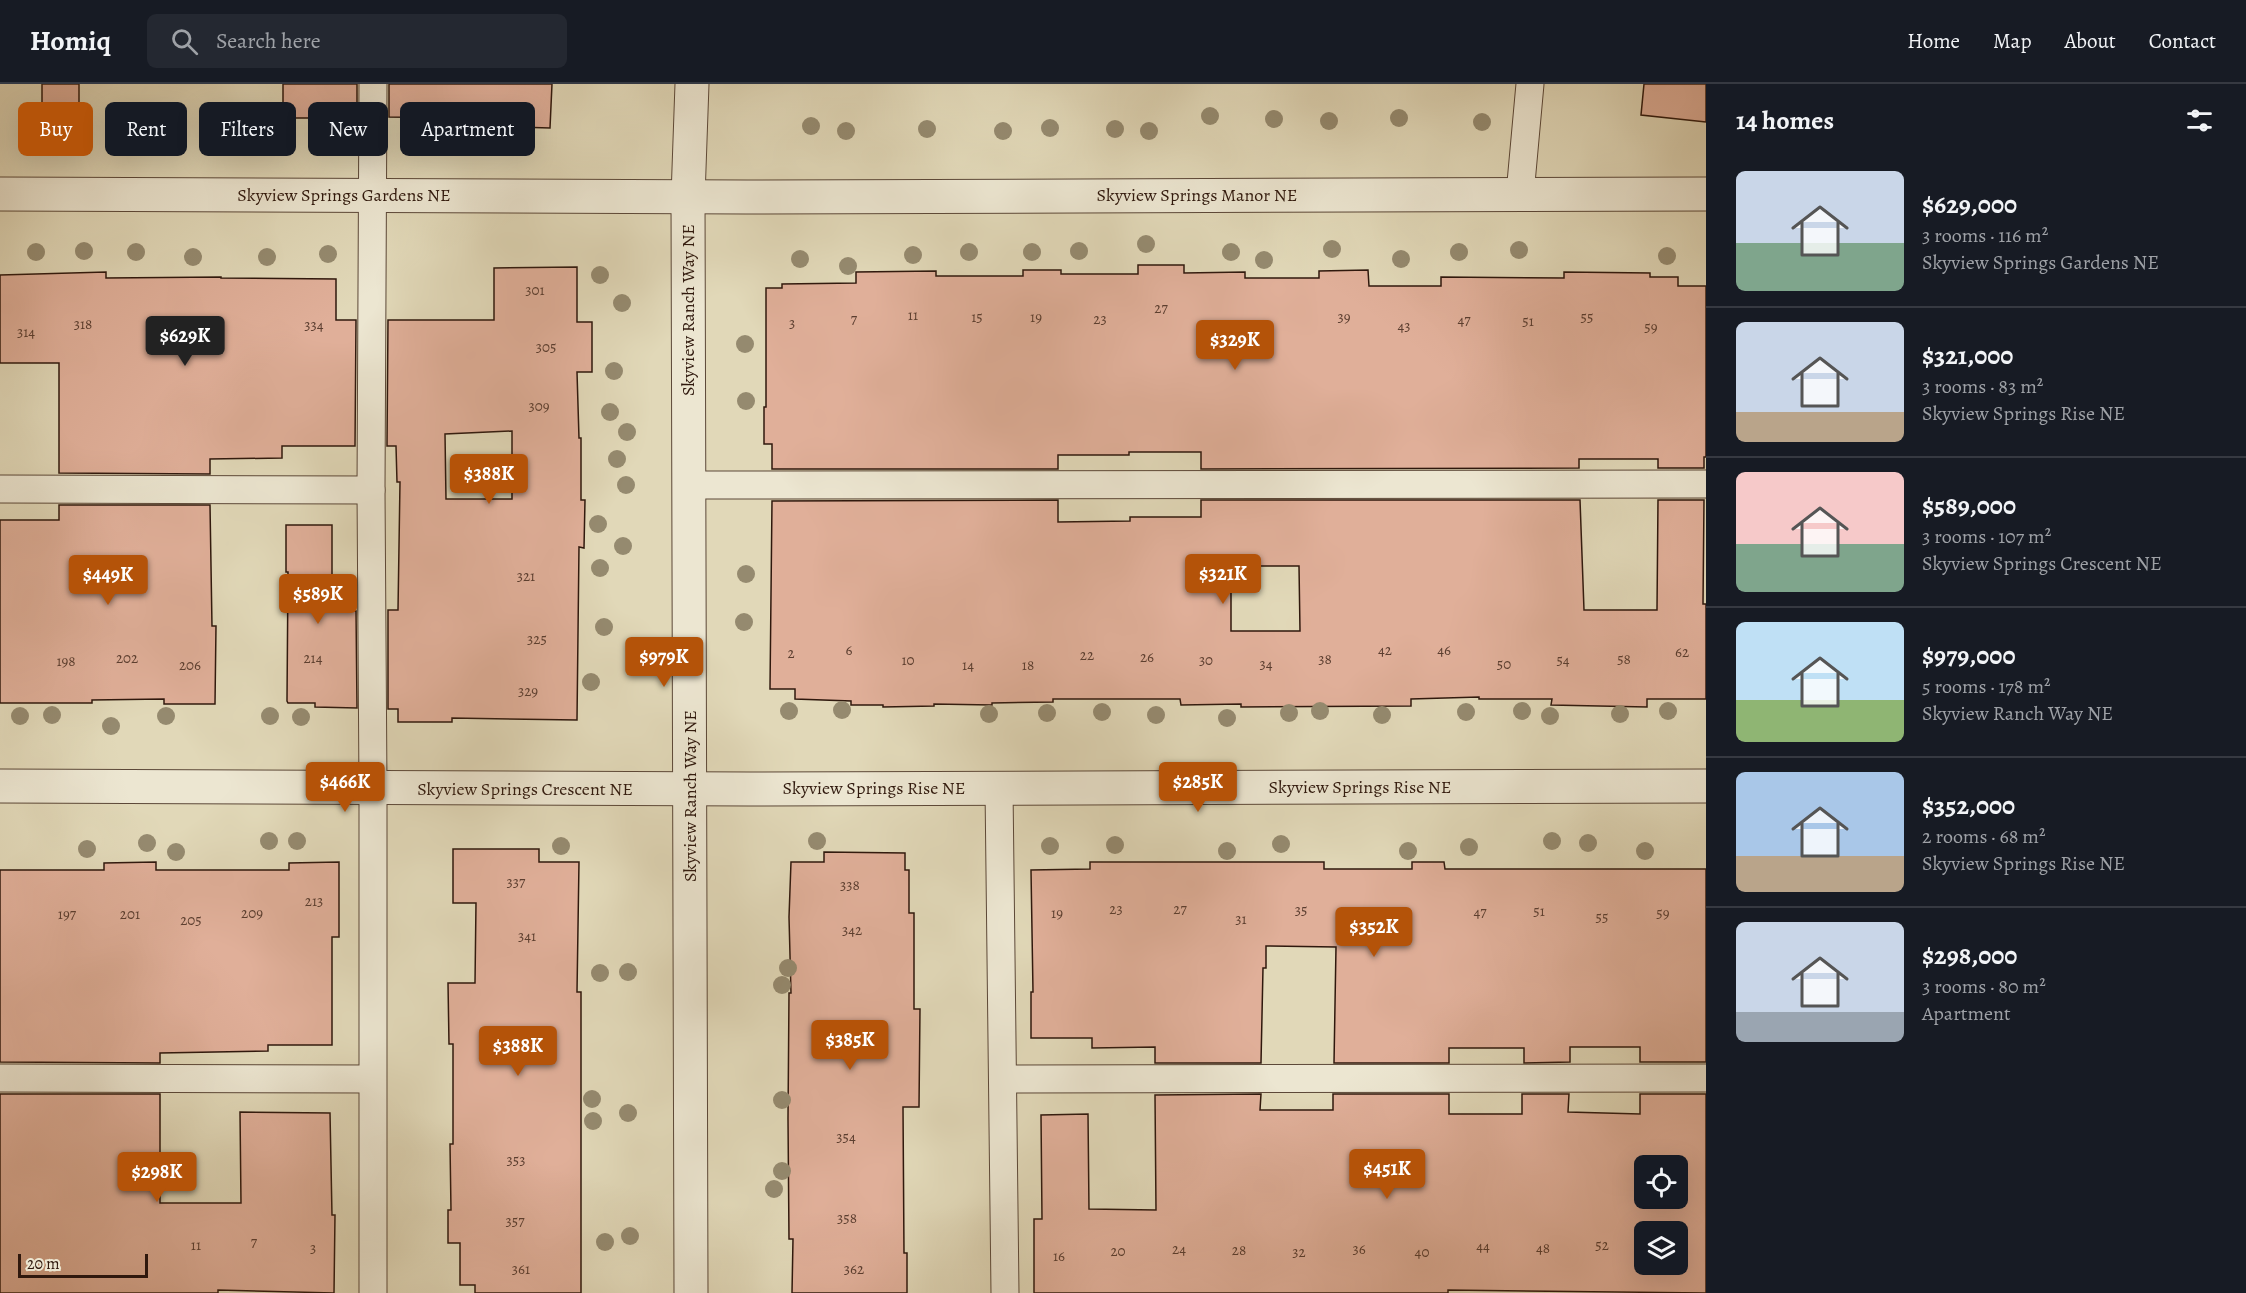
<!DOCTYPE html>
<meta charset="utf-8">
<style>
:root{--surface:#171b24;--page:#242831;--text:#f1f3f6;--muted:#9ea1a6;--line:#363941;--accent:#b45309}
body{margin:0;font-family:Alegreya,serif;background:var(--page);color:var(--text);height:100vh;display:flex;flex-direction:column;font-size:22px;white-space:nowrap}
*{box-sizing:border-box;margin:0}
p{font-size:20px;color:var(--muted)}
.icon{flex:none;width:33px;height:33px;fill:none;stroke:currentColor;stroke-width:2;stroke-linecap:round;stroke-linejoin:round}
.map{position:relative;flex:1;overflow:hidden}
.panel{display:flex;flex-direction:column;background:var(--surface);width:540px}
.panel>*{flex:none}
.hud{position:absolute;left:18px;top:18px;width:570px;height:54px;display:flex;gap:12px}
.fabs{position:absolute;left:1634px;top:1071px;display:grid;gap:12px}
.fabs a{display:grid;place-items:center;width:54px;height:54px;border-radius:9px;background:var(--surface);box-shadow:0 6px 24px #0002;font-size:30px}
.scale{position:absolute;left:18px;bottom:15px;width:130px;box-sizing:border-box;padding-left:6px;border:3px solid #2f180d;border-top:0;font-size:16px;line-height:21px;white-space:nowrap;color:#2f180d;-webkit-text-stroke:4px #ece6d1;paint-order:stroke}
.price{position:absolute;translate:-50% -51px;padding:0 14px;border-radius:6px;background:var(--accent);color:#fff;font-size:20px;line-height:39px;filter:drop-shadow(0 2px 3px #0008)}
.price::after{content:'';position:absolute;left:50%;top:36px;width:18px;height:14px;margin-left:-9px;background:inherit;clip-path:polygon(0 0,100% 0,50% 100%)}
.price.current{background:#222;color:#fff}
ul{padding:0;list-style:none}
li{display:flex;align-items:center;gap:18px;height:150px;padding:0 30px}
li+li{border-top:2px solid var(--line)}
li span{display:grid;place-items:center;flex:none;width:168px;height:120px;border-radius:9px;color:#555}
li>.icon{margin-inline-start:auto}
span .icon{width:72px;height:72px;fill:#fffc;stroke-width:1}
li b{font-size:26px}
h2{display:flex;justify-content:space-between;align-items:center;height:72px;padding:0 30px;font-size:26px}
.tag{padding:0 21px;border-radius:9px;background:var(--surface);box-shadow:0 6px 24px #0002;font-size:21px;line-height:54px}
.tag.current{background:var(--accent);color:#fff}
header{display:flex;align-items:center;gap:36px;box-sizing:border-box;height:84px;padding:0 30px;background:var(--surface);border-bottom:2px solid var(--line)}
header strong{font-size:28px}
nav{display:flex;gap:33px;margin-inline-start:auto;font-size:21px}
.search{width:420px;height:54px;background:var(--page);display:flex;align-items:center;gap:15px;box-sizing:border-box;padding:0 21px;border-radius:9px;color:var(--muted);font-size:22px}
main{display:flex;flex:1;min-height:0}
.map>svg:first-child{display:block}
.building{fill:#e0af99;stroke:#2f180d;stroke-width:1.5;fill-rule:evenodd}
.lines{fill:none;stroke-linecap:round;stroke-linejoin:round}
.service-casing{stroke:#5c4838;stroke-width:29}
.minor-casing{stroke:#5c4838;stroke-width:35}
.service{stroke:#ece6d1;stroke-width:27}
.minor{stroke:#ece6d1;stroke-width:33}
.tree{fill:#958a6f}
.labels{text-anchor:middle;stroke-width:4.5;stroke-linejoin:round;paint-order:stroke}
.number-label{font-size:15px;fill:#5b3e30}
.street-label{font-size:18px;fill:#2f180d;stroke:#ece6d1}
</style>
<header>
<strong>Homiq</strong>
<div class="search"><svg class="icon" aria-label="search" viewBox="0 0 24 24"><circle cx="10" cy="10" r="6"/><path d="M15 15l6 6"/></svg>Search here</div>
<nav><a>Home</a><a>Map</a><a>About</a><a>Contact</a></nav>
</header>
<main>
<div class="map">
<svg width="1706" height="1209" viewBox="0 0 1706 1209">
<rect width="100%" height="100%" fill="#e1d8b8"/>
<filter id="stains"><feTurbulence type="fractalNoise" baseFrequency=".00333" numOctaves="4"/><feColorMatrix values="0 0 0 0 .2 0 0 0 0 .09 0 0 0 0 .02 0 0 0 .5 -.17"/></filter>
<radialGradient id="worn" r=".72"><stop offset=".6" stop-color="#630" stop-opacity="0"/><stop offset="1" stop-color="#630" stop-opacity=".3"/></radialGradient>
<g class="building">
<rect x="42" y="0" width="37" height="34"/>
<path d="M283,0h74v32h-24v2h-50z"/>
<path d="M389,0h163l-2,44 -65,-2 -11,-2 1,-6 -86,-1z"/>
<path d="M1644,0h62v38l-65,-7z"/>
<path d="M1138,181h46v8l61,-1v6h74v-7l49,-1 1,16h72v-9l123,1v-6l86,1v4h28v9h28v171h-2v11h-46v-9h-79v9l-378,1v-17h-72v3h-71v14h-286v-25h-8v-37h2v-119h16v-4l74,-1v-11l80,-1v5h87v-6h38v4h77z"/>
<path d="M577,183v55h15v50h-15l2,66h2v62h4l-1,48 -5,-1 -2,173 -125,-2v4h-54v-13h-10v-99h10l2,-128h-3l-1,-36h-9l1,-126h106v-52zM512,347v68h-66l-1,-65z"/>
<path d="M106,188v6l115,-1v1l115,1v41h20l-1,126h-73v12l-72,1v15l-151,-1v-110h-59v-88z"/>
<path d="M1058,416v22l72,-1v-4h71v-17h379l4,110h73l1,-110h46l-1,104h3v95h-59v8l-96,-2 1,-6h-73v-2l-68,2v7l-170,1v-3l-60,1 -1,-6h-127v3l-61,1v2l-58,-1v2l-51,1v-2h-32v-4l-56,-2v-10h-25l2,-188zM1231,482h68l1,65h-69z"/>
<path d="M59,421h151l2,121h4l-1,78h-51v-5l-72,1v3h-92v-183h59z"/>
<path d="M286,441h46v87l24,-1 1,97 -42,-1v-4h-27l-1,-2 1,-129h-2z"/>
<path d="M453,765h86v13h40l-2,130h4v301h-106v-8h-15v-42h-12v-33h3l-1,-66h3v-100h-4l-1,-61h27l1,-80h-23z"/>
<path d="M824,768l81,1v17h4v43h5v96h6l-1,98h-16l1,146h3v40h-115l1,-54h-4l-1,-120 1,-126h2l-2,-76 2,-55h33z"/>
<path d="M156,778v8h133v-7l50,-1v75h-7v108h-64v6l-108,2v10l-160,-1v-192h104v-7z"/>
<path d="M1090,778h234v7h88v-7h32l1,7h261v193h-66v-15h-70v15l-46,1v-15h-75v15h-115l2,-116 -70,-1v22h-3l-2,95h-106v-16l-63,1v-10h-61v-46h2l-2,-122 59,-1z"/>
<path d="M0,1010h160v109h81l-1,-91 90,1 2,102h3l-1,78 -116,-3v3h-218z"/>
<path d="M1261,1010l-1,16h73v-16h116v20h73v-20h47l-1,18 72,2v-20h66v199l-258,-3v3h-414v-74h8l-1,-104 47,-1 1,95 67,1 -1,-115zM1644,1082h33v32h-33zM1644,1148h33v32h-33z"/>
</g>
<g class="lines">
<defs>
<g id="service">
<path d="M373,0l-2,406 2,298v505"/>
<path d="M1520,110l10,-110"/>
<path d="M688,401l1018,-1"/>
<path d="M0,405l371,1"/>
<path d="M999,704l6,505"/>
<path d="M0,994l372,1"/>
<path d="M1004,995l702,-1"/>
</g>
<g id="minor">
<path d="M0,110l747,3 959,-3"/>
<path d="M0,702l750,3 956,-3"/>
<path d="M691,1209l-3,-1096 4,-113"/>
</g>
</defs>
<use href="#service" class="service-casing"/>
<use href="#minor" class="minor-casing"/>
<use href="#service" class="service"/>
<use href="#minor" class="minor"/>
</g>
<g class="tree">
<circle cx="1210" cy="32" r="9"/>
<circle cx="1399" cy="34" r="9"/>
<circle cx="1274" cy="35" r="9"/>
<circle cx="1329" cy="37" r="9"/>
<circle cx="171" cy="38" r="9"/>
<circle cx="1482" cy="38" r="9"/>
<circle cx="811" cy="42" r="9"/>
<circle cx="1050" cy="44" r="9"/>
<circle cx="33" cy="45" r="9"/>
<circle cx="136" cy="45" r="9"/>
<circle cx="927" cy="45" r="9"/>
<circle cx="1115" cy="45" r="9"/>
<circle cx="846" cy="47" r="9"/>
<circle cx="1003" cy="47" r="9"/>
<circle cx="1149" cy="47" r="9"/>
<circle cx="233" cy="48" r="9"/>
<circle cx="331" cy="48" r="9"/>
<circle cx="1146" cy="160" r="9"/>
<circle cx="1332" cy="165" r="9"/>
<circle cx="1519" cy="166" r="9"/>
<circle cx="84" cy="167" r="9"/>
<circle cx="1079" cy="167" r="9"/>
<circle cx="36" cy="168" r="9"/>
<circle cx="136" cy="168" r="9"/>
<circle cx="969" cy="168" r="9"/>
<circle cx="1032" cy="168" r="9"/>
<circle cx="1231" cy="168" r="9"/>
<circle cx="1459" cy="168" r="9"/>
<circle cx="328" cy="170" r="9"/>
<circle cx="913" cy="171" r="9"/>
<circle cx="1667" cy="172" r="9"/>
<circle cx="193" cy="173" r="9"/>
<circle cx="267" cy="173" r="9"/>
<circle cx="800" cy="175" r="9"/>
<circle cx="1401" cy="175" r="9"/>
<circle cx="1264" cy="176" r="9"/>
<circle cx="848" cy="182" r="9"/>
<circle cx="600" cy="191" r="9"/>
<circle cx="622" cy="219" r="9"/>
<circle cx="745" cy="260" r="9"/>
<circle cx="614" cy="287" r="9"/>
<circle cx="746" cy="317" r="9"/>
<circle cx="610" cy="328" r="9"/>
<circle cx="627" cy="348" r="9"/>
<circle cx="617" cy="375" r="9"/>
<circle cx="626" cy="401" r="9"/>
<circle cx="598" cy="440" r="9"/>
<circle cx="623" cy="462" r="9"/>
<circle cx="600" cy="484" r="9"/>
<circle cx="746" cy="490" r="9"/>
<circle cx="744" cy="538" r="9"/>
<circle cx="604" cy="543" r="9"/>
<circle cx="591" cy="598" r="9"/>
<circle cx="842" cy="626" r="9"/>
<circle cx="789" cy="627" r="9"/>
<circle cx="1320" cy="627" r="9"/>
<circle cx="1522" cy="627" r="9"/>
<circle cx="1668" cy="627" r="9"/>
<circle cx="1102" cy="628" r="9"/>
<circle cx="1466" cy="628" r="9"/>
<circle cx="1047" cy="629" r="9"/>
<circle cx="1289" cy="629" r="9"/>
<circle cx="989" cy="630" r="9"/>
<circle cx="1620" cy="630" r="9"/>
<circle cx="52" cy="631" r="9"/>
<circle cx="1156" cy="631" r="9"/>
<circle cx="1382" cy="631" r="9"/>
<circle cx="20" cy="632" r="9"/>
<circle cx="166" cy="632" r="9"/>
<circle cx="270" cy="632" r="9"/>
<circle cx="1550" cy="632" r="9"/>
<circle cx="301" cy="633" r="9"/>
<circle cx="1227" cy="634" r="9"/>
<circle cx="111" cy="642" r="9"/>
<circle cx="269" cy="757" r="9"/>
<circle cx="297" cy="757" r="9"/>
<circle cx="817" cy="757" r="9"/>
<circle cx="1552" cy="757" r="9"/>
<circle cx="147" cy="759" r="9"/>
<circle cx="1588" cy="759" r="9"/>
<circle cx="1281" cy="760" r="9"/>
<circle cx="1115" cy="761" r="9"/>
<circle cx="561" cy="762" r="9"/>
<circle cx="1050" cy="762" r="9"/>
<circle cx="1469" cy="763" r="9"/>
<circle cx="87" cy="765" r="9"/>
<circle cx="1227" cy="767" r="9"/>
<circle cx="1408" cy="767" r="9"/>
<circle cx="1645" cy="767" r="9"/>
<circle cx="176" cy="768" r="9"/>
<circle cx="788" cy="884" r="9"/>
<circle cx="628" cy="888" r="9"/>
<circle cx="600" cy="889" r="9"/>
<circle cx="782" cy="901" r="9"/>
<circle cx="592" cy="1015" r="9"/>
<circle cx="782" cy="1016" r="9"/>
<circle cx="628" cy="1029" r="9"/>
<circle cx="593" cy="1037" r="9"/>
<circle cx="782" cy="1087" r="9"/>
<circle cx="774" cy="1105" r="9"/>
<circle cx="630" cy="1152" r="9"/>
<circle cx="605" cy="1158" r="9"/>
</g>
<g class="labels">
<g class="number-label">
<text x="535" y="211">301</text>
<text x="1161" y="229">27</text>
<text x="913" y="236">11</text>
<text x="977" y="238">15</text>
<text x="1036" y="238">19</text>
<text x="1344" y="238">39</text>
<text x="1587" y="238">55</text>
<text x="854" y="240">7</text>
<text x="1100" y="240">23</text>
<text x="1464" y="241">47</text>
<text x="1528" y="242">51</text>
<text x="792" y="244">3</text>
<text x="83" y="245">318</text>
<text x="314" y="246">334</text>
<text x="1404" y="247">43</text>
<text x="1651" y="248">59</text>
<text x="26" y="253">314</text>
<text x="546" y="268">305</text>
<text x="539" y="327">309</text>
<text x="526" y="497">321</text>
<text x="537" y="560">325</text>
<text x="849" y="571">6</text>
<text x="1385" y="571">42</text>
<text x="1444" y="571">46</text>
<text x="1682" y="573">62</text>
<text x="791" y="574">2</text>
<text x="1087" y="576">22</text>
<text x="1147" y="578">26</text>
<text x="127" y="579">202</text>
<text x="313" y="579">214</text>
<text x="1325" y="580">38</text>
<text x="1624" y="580">58</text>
<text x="908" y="581">10</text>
<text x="1206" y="581">30</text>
<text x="1563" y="581">54</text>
<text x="66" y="582">198</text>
<text x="1266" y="585">34</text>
<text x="1504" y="585">50</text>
<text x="190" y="586">206</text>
<text x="968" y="586">14</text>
<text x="1028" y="586">18</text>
<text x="528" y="612">329</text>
<text x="516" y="803">337</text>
<text x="850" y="806">338</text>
<text x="314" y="822">213</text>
<text x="1116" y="830">23</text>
<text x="1180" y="830">27</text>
<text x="1301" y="831">35</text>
<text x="1539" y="832">51</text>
<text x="1480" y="833">47</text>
<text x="252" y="834">209</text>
<text x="1057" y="834">19</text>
<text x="1663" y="834">59</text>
<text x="67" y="835">197</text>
<text x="130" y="835">201</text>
<text x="1602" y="838">55</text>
<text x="1241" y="840">31</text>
<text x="191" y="841">205</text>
<text x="852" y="851">342</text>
<text x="527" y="857">341</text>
<text x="846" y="1058">354</text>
<text x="516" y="1081">353</text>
<text x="847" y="1139">358</text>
<text x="515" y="1142">357</text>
<text x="254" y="1163">7</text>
<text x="196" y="1166">11</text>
<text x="1602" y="1166">52</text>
<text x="1483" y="1167">44</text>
<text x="313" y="1169">3</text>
<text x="1543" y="1169">48</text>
<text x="1179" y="1170">24</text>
<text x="1359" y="1170">36</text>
<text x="1239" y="1171">28</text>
<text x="1118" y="1172">20</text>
<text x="1299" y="1173">32</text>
<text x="1422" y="1173">40</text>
<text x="1059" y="1177">16</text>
<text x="521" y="1190">361</text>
<text x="854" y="1190">362</text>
</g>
<g class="street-label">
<text x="344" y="117">Skyview Springs Gardens NE</text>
<text x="1197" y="117">Skyview Springs Manor NE</text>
<text transform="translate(688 226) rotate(-90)" y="6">Skyview Ranch Way NE</text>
<text x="1360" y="709">Skyview Springs Rise NE</text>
<text x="874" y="710">Skyview Springs Rise NE</text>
<text x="525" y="711">Skyview Springs Crescent NE</text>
<text transform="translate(690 712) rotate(-90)" y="6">Skyview Ranch Way NE</text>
</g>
</g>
<rect width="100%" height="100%" filter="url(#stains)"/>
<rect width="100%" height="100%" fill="url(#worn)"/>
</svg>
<div class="fabs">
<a><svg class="icon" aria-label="locate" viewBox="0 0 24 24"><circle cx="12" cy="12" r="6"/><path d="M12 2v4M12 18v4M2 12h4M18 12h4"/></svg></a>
<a><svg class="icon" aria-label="layers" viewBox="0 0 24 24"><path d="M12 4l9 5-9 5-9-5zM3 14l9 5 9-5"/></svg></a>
</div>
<div class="scale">20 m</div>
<b class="price current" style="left:185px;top:283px">$629K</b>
<b class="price" style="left:1235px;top:287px">$329K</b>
<b class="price" style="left:489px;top:421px">$388K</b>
<b class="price" style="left:1223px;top:521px">$321K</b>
<b class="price" style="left:108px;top:522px">$449K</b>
<b class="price" style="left:318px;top:541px">$589K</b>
<b class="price" style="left:664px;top:604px">$979K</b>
<b class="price" style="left:345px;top:729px">$466K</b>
<b class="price" style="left:1198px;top:729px">$285K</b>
<b class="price" style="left:1374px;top:874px">$352K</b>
<b class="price" style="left:850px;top:987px">$385K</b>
<b class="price" style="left:518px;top:993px">$388K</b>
<b class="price" style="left:1387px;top:1116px">$451K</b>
<b class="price" style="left:157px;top:1119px">$298K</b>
<div class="hud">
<a class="tag current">Buy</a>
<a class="tag">Rent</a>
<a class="tag">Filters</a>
<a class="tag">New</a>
<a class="tag">Apartment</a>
</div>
</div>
<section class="panel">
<h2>14 homes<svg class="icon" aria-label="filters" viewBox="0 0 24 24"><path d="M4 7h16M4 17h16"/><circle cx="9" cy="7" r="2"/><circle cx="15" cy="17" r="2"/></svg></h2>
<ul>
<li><span style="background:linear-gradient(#c9d6e8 60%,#7fa58c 0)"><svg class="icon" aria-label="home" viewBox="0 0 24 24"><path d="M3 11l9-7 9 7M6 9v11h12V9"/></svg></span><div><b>$629,000</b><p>3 rooms · 116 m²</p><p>Skyview Springs Gardens NE</p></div></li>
<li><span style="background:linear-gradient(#c9d6e8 75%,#b9a48a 0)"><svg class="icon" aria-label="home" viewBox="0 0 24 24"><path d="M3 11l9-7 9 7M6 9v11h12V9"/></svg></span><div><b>$321,000</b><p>3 rooms · 83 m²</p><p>Skyview Springs Rise NE</p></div></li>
<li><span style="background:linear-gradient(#f6c9c9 60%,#7fa58c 0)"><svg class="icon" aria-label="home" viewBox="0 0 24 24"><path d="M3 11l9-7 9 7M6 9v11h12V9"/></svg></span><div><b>$589,000</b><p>3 rooms · 107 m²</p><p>Skyview Springs Crescent NE</p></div></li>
<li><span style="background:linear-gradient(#bfe0f5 65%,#8fb573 0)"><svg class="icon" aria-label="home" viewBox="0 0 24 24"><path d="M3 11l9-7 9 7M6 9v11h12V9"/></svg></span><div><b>$979,000</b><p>5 rooms · 178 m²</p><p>Skyview Ranch Way NE</p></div></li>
<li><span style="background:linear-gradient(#a9c7e8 70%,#b9a48a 0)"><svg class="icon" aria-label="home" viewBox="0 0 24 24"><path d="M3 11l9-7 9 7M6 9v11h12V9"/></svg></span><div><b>$352,000</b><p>2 rooms · 68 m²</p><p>Skyview Springs Rise NE</p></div></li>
<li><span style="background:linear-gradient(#c9d6e8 75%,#9aa5b1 0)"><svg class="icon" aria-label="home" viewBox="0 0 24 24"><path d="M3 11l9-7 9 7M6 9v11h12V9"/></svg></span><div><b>$298,000</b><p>3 rooms · 80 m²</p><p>Apartment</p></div></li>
</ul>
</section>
</main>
